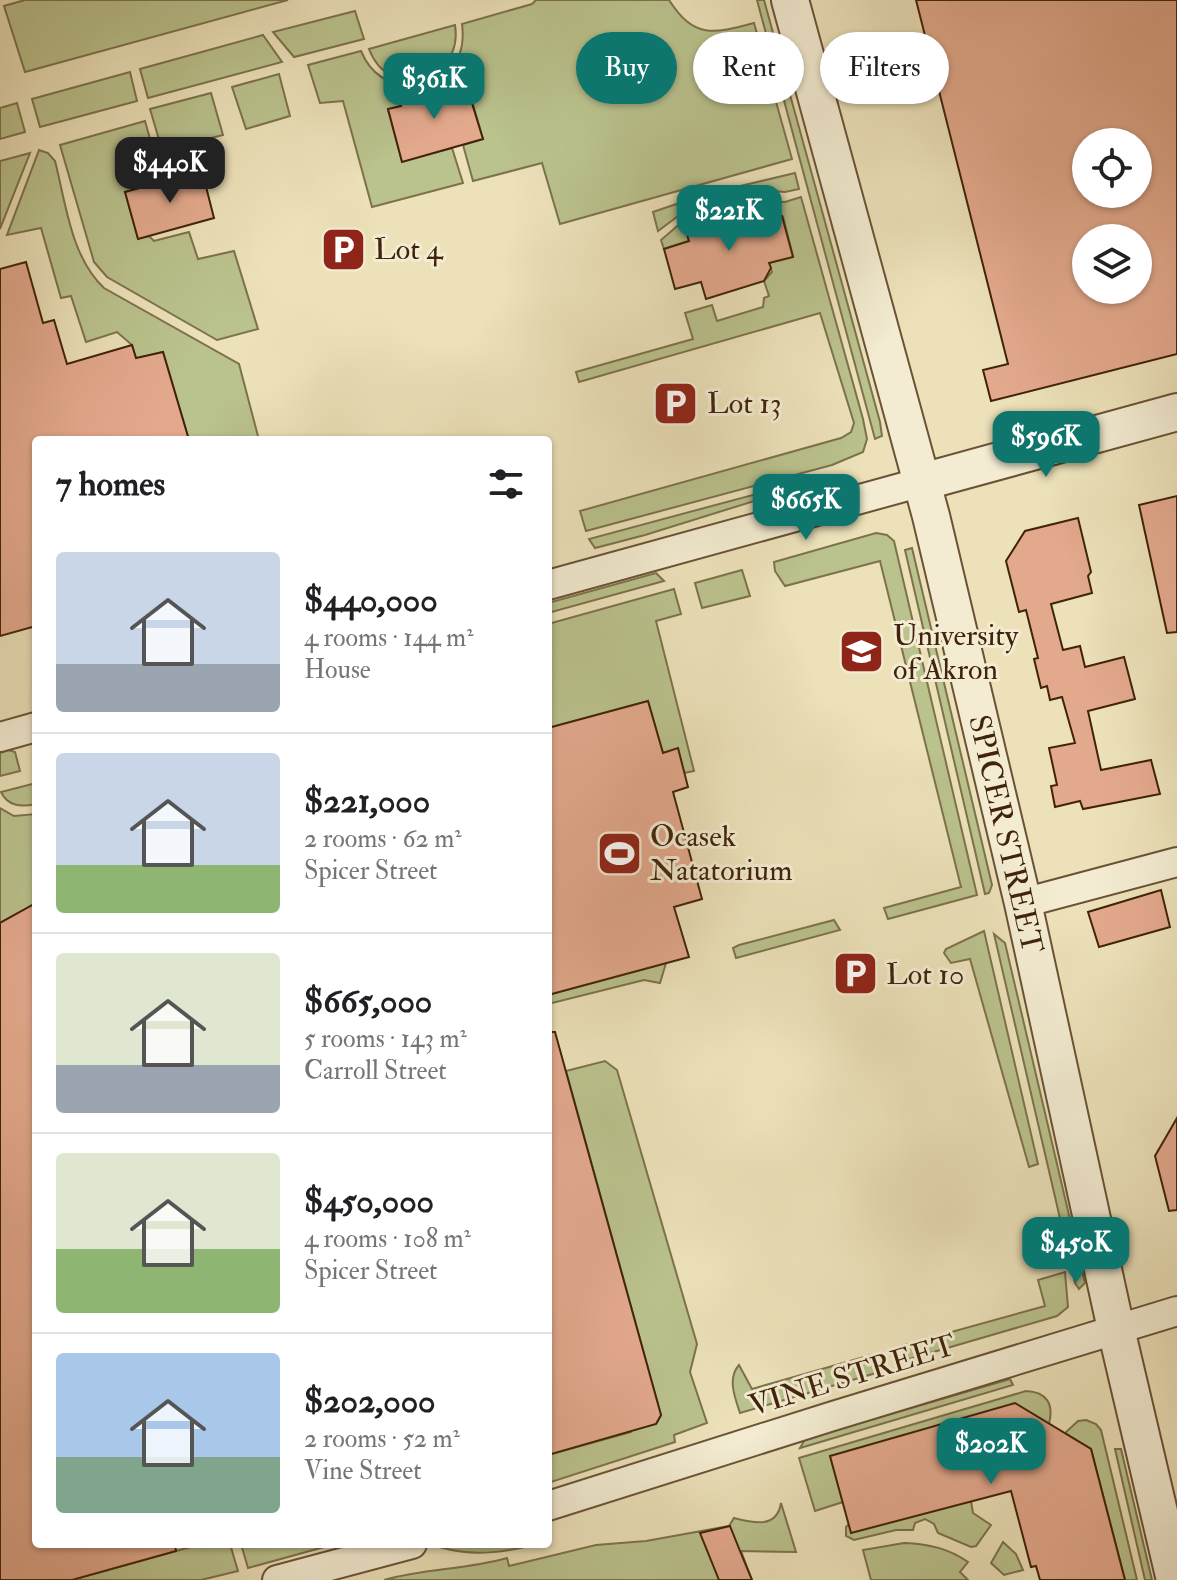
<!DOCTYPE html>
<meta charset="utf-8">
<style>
:root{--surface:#fff;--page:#f6f6f6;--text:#202124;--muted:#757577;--line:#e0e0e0;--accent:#0f766e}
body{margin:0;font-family:"IM FELL Double Pica",serif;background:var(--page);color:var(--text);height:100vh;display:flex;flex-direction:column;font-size:30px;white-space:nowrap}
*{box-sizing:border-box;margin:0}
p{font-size:26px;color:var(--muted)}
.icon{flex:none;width:44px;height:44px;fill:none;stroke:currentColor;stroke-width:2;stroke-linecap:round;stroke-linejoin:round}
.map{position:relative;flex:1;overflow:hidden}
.side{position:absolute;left:32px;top:436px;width:520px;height:1112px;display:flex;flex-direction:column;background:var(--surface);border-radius:8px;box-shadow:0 2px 6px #0004}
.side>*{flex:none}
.top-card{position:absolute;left:576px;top:32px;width:480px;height:72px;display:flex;gap:16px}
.fabs{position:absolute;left:1072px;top:128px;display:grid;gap:16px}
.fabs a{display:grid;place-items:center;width:80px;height:80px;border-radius:50%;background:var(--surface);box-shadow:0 2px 6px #0004;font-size:40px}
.price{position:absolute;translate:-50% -68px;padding:0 18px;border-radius:16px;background:var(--accent);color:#fff;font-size:26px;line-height:52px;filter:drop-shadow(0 2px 4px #0008)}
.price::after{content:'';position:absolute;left:50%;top:48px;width:24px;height:18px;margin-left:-12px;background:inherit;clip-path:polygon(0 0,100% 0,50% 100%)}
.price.on{background:#222;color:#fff}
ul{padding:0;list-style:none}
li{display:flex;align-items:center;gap:24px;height:200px;padding:0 24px}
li+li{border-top:2px solid var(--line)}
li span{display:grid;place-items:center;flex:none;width:224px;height:160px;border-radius:8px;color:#555}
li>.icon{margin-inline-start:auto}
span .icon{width:96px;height:96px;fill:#fffc;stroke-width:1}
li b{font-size:34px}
h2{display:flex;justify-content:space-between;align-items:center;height:96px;padding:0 24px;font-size:34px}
.tag{padding:0 28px;border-radius:36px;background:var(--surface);box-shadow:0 2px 6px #0004;font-size:28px;line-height:72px}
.tag.on{background:var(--accent);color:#fff}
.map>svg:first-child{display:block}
.green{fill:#bac28d;stroke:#7d724c;stroke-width:2}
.building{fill:#e3a98d;stroke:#40230a;stroke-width:2;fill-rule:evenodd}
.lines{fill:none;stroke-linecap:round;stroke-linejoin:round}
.minor-casing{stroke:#6b5236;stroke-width:32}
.tertiary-casing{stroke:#6b5236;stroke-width:40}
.minor{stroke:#f3ecd2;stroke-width:28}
.tertiary{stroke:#f3ecd2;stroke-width:36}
.labels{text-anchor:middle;stroke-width:6;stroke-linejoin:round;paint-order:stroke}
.poi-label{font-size:30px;fill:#40230a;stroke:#f3ecd2;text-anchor:start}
.street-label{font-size:30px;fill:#40230a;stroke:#f3ecd2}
</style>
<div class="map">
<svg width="1177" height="1580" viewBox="0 0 1177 1580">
<rect width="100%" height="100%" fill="#ece1b9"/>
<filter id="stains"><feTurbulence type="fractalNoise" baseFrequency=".0025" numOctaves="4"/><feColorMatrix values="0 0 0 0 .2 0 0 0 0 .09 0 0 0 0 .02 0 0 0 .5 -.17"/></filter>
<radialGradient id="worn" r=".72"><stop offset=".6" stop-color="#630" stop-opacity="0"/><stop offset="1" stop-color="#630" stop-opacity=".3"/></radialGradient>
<g class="green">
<path d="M25,0h263l-263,72 -21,-66z"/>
<path d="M536,0h133c25,39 44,34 85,23l38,136 -232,65 -18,-61 -69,18 -10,-36 20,-6 -15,-52 -13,3 -2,-9 -9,2 -2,-4c17,-16 23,-32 20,-55l70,-20z"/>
<path d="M757,0h7l116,422 2,14 -7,3z"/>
<path d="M355,11l9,28 -70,18 -21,-25z"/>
<path d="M455,25c9,56 -66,78 -86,24z"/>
<path d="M263,35l19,27 -134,36 -8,-29z"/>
<path d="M361,51c10,24 28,35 54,35l1,5 -18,5 3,10 -13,4 14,51 50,-13 11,35 -91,24 -29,-106 -23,2 -12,-38z"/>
<path d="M130,72l7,29 -97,26 -8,-28z"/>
<path d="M279,74l11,42 -44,13 -14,-42z"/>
<path d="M211,93l12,42 -20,5 5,16 -41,11 -17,-58z"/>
<path d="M17,103l8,29 -25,7v-31z"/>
<path d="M145,121l17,61 -37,10 13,46 11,-2 5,5 35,-9 9,27 36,-8 24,78 -41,11 -110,-63 -13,-15 -34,-117z"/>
<path d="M39,150l9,3 7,8c11,43 16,96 49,127l135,76 20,76h-70l-26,-88 -27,7 -4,-14 -15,-13 -31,10 -15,-46 -10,2 -20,-70 -34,7z"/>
<path d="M30,153l-30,76v-68z"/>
<path d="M795,173l4,16 -14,3 -53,-4z"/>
<path d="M700,196l1,3 -43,32 -5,-19z"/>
<path d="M801,197l62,222 4,20 -4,13 -31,13 -246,66 -6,-20 261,-73 10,-6 3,-9 -34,-110 -241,69 -3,-10 117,-33 -8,-26 27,-8 5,16 46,-14 1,-9 5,-2 -5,-15 8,-9 -3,-9 24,-7 -10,-39 -24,6 -5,-15 -19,5 -4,-14 54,3z"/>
<path d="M709,203l5,17 -28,8 3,13 -25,8 -3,-9 42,-36z"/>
<path d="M827,475l1,3 -183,57 -50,13 -6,-9z"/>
<path d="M876,533l11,2 7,6 83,354 -89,24 -4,-11 77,-21 -81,-326 -95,25 -10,-15 -1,-9z"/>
<path d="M912,548l80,337 -3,8 -4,1 -80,-344z"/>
<path d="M742,570l8,26 -48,12 -7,-25z"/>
<path d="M656,573l8,8 -116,32v-10z"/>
<path d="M674,589l7,25 -25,7 38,150 -10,2 -6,-24 -15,4 -15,-52 -100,27v-104z"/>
<path d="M8,750l7,2 5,19 -20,5v-23z"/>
<path d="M36,783v21c-14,3 -28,3 -35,-12z"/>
<path d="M0,808l14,8 22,-2v90l-36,19z"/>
<path d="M834,920l6,10 -104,28 -3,-10 6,-3z"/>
<path d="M984,931l54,233 -9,3 -59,-208 -19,4 -7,-10 2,-4z"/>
<path d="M994,934l11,9 80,340 -6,6 -4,-6z"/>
<path d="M666,963l-6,20 -16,-3 -96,24v-9z"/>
<path d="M605,1061l12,9 80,274 -7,28 17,51 -33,12 1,7 -127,41v-28l83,-23 -1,-5 26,-3 5,-9 -95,-344z"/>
<path d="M1065,1272l3,35 -11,9 -151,44 -5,-14 144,-40 -7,-26z"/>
<path d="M871,1355l5,18 -136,40c-5,-15 -13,-35 -1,-48l13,24z"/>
<path d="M1010,1379l3,6 -213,63 5,-9 11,-3z"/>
<path d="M1026,1391c21,1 28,13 23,33l-219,32 13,46 -28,9 -16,-53z"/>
<path d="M1086,1420l10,4 5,6 36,150h-12l-34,-131 -26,-16 13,-12z"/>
<path d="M1115,1449h6l31,131h-7z"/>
<path d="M971,1501l2,12 18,12 -15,21 -5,1 -33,-14 -4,-9 -9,-5 -10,4 -2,7h-17l-42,10 -8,-4v-9l3,-3z"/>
<path d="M781,1503l15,49 -55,-1 11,29h-368c42,-12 81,-10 123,-22l2,8 87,-21 50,-4 83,-15 5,-8c19,5 43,11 47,-15z"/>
<path d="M1003,1542l13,12 7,16 -19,5 -13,-12z"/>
<path d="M904,1543c24,1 44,5 64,19l-8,10 8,8h-97l-8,-30z"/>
<path d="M201,1544h29l8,27 -37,9h-129z"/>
<path d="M241,1544h94l-87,24z"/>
<path d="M456,1544h79c-29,9 -63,12 -92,4z"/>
</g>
<g class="building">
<path d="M916,0h261v354l-186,47 -8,-31 25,-6zM1086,142h52v52h-52zM1086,238h52v52h-52z"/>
<path d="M453,81l2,9 12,-3 16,52 -81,23 -14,-53 13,-3 -3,-10z"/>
<path d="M202,171l12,47 -76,21 -13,-47z"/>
<path d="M754,208l5,15 23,-7 11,41 -24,6 2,5 -7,13 -58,18 -5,-17 -26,7 -11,-40 25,-8 -4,-13z"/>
<path d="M26,262l17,61 11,-3 13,44 65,-19 4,13 27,-6 26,88h-153v186l-36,10v-367z"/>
<path d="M1177,496v136l-10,1 -28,-128z"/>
<path d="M1078,518l13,54 -3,4 4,17 -41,11 12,46 17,-4 5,21 39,-10 11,42 -47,12 13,59 50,-10 9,34 -77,15 -3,-8 -25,6 -4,-21 6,-1 -8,-37 26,-5 -13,-46 -12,3 -3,-14 -6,2 -7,-29 4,-1 -12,-48 -7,2 -13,-51 19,-30z"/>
<path d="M648,701l15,52 15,-5 10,39 -15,5 29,107 -28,8 15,50 -141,38v-267z"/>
<path d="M1161,890l9,37 -71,20 -11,-35z"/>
<path d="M36,903v641h139l1,7 -104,29h-72v-657z"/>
<path d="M548,1032h7l106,383 -5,9 -108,31z"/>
<path d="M1177,1118v92l-8,1 -14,-55z"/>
<path d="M1015,1403l76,46 34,131h-85l-4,-14 -5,1 -20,-76 -160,42 -21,-77z"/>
<path d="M730,1526l10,25 12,29h-33l-19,-47z"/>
</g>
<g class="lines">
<defs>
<g id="minor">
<path d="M548,585l374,-103"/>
<path d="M0,737l36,-10"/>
<path d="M1023,903l154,-41"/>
<path d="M548,1506l285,-90 344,-105"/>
<path d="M277,1580l135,-36"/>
</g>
<g id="tertiary">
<path d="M790,0l141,516 92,387 93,426 59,251"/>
<path d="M922,482l255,-70"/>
</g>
</defs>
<use href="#minor" class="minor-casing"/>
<use href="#tertiary" class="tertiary-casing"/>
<use href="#minor" class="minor"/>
<use href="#tertiary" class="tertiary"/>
</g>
<defs>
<symbol id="parking-square" viewBox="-11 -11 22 22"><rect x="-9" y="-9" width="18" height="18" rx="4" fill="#8f2418" stroke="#f3ecd2"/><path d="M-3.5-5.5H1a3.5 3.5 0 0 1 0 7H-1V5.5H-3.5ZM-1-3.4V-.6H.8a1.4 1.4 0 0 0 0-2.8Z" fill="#fff"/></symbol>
<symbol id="university-square" viewBox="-11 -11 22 22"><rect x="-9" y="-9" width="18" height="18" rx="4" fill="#8f2418" stroke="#f3ecd2"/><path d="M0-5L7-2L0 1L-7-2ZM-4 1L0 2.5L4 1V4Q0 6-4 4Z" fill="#fff"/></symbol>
<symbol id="stadium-square" viewBox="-11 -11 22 22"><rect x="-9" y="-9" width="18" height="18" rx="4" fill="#8f2418" stroke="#f3ecd2"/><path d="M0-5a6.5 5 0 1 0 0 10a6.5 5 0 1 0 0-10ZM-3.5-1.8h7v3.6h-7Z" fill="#fff"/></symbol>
</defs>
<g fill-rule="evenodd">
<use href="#parking-square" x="318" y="224" width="51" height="51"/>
<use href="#parking-square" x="650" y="378" width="51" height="51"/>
<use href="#university-square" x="836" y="626" width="51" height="51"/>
<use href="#stadium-square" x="594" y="828" width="51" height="51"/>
<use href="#parking-square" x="830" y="948" width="51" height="51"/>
</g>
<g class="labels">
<g class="poi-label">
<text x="374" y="259">Lot 4</text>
<text x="707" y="413">Lot 13</text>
<text x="893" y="645">University<tspan x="893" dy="34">of Akron</tspan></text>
<text x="650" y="846">Ocasek<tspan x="650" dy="34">Natatorium</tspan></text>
<text x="886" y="984">Lot 10</text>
</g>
<g class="street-label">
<text transform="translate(1006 834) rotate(77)" y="10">SPICER STREET</text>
<text transform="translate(852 1375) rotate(-17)" y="10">VINE STREET</text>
</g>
</g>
<rect width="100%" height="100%" filter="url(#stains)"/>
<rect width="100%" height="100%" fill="url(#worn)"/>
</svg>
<div class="fabs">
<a><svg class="icon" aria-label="locate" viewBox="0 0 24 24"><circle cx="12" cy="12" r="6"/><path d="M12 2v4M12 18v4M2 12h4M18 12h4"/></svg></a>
<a><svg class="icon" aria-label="layers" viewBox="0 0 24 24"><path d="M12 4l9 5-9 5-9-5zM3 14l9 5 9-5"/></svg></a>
</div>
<b class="price" style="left:434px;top:121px">$361K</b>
<b class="price on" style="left:170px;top:205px">$440K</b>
<b class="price" style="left:729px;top:253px">$221K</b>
<b class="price" style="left:1046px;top:479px">$596K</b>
<b class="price" style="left:806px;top:542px">$665K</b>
<b class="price" style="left:1076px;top:1285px">$450K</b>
<b class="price" style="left:991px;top:1486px">$202K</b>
<div class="top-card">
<a class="tag on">Buy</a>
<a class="tag">Rent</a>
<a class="tag">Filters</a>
</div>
<section class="side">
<h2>7 homes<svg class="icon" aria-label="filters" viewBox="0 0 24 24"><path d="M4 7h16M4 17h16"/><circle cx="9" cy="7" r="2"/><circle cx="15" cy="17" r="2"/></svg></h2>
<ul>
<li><span style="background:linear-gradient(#c9d6e8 70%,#9aa5b1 0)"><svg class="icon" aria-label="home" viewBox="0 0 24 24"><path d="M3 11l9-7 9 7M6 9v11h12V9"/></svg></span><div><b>$440,000</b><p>4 rooms · 144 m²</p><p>House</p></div></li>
<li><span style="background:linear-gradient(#c9d6e8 70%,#8fb573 0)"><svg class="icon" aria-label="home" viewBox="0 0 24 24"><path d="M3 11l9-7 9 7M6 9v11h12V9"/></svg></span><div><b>$221,000</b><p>2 rooms · 62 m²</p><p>Spicer Street</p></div></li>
<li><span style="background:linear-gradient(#dfe7d0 70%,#9aa5b1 0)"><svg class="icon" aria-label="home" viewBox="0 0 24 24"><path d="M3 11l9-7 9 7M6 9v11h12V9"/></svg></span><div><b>$665,000</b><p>5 rooms · 143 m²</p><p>Carroll Street</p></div></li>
<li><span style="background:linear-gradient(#dfe7d0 60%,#8fb573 0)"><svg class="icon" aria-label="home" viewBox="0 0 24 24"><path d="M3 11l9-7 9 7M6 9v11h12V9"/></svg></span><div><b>$450,000</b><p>4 rooms · 108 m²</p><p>Spicer Street</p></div></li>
<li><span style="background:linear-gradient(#a9c7e8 65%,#7fa58c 0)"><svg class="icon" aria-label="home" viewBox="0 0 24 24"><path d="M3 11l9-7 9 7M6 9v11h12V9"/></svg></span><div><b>$202,000</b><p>2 rooms · 52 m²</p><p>Vine Street</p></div></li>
</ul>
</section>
</div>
